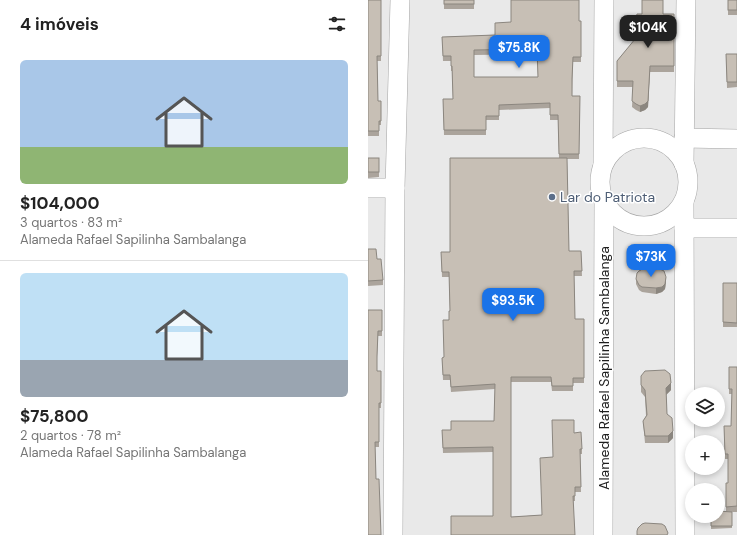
<!DOCTYPE html>
<html lang="pt">
<meta charset="utf-8">
<style>
:root{--surface:#fff;--page:#f2f2f2;--text:#222;--muted:#767676;--line:#e0e0e0;--accent:#1a73e8}
body{margin:0;font-family:"DM Sans",sans-serif;background:var(--page);color:var(--text);height:100vh;display:flex;flex-direction:column;font-size:15px;white-space:nowrap}
*{box-sizing:border-box;margin:0}
p{font-size:13px;color:var(--muted)}
.icon{flex:none;width:22px;height:22px;fill:none;stroke:currentColor;stroke-width:2;stroke-linecap:round;stroke-linejoin:round}
.map{position:relative;flex:1;overflow:hidden}
.details{display:flex;flex-direction:column;background:var(--surface);width:368px}
.details>*{flex:none}
.tools{position:absolute;left:317px;top:387px;display:grid;gap:8px}
.tools a{display:grid;place-items:center;width:40px;height:40px;border-radius:50%;background:var(--surface);box-shadow:0 2px 6px #0003;font-size:20px}
.price{position:absolute;translate:-50% -34px;padding:0 9px;border-radius:8px;background:var(--accent);color:#fff;font-size:13px;line-height:26px;filter:drop-shadow(0 1px 2px #0008)}
.price::after{content:'';position:absolute;left:50%;top:24px;width:12px;height:9px;margin-left:-6px;background:inherit;clip-path:polygon(0 0,100% 0,50% 100%)}
.price.selected{background:#222;color:#fff}
ul{padding:0;list-style:none}
li{display:grid;align-content:center;gap:8px;height:212px;padding:0 20px}
li+li{border-top:1px solid var(--line)}
li span{display:grid;place-items:center;height:124px;border-radius:6px;color:#555}
li>.icon{margin-inline-start:auto}
span .icon{width:72px;height:72px;fill:#fffc;stroke-width:1}
li b{font-size:17px}
h2{display:flex;justify-content:space-between;align-items:center;height:48px;padding:0 20px;font-size:17px}
main{display:flex;flex:1;min-height:0}
.map>svg:first-child{display:block}
.parking{fill:#e9e9e9;fill-rule:evenodd}
.lines{fill:none;stroke-linecap:round;stroke-linejoin:round}
.minor-casing{stroke:#a4a4a4;stroke-width:20}
.minor{stroke:#fff;stroke-width:19}
.wall{fill:#aba49c;fill-rule:evenodd}
.shaded-wall{fill:#8b867f}
.building{fill:#c7bfb5;stroke:#8b867f;fill-rule:evenodd}
.service-dot{fill:#5c6f8a;stroke:#fff;stroke-width:1.5}
.labels{text-anchor:middle;stroke-width:3;stroke-linejoin:round;paint-order:stroke}
.service-label{font-size:14px;fill:#4e5e75;stroke:#fff;text-anchor:start}
.street-label{font-size:14px;fill:#1d1d1d;stroke:#fff}
</style>
<main>
<section class="details">
<h2>4 imóveis<svg class="icon" aria-label="filters" viewBox="0 0 24 24"><path d="M4 7h16M4 17h16"/><circle cx="9" cy="7" r="2"/><circle cx="15" cy="17" r="2"/></svg></h2>
<ul>
<li><span style="background:linear-gradient(#a9c7e8 70%,#8fb573 0)"><svg class="icon" aria-label="home" viewBox="0 0 24 24"><path d="M3 11l9-7 9 7M6 9v11h12V9"/></svg></span><div><b>$104,000</b><p>3 quartos · 83 m²</p><p>Alameda Rafael Sapilinha Sambalanga</p></div></li>
<li><span style="background:linear-gradient(#bfe0f5 70%,#9aa5b1 0)"><svg class="icon" aria-label="home" viewBox="0 0 24 24"><path d="M3 11l9-7 9 7M6 9v11h12V9"/></svg></span><div><b>$75,800</b><p>2 quartos · 78 m²</p><p>Alameda Rafael Sapilinha Sambalanga</p></div></li>
</ul>
</section>
<div class="map">
<svg width="369" height="535" viewBox="0 0 369 535">
<rect width="100%" height="100%" fill="#efece2"/>
<path class="parking" d="M0,0h369v535h-369zM324,394h26v26h-26zM324,442h26v26h-26zM324,490h26v26h-26z"/>
<g class="lines">
<defs>
<g id="minor">
<circle cx="276" cy="182" r="44"/>
<path d="M316,138l53,1"/>
<path d="M316,164l2,-164"/>
<path d="M235,165l1,-165"/>
<path d="M0,188h27"/>
<path d="M316,202l1,333"/>
<path d="M316,228h53"/>
<path d="M25,535l2,-347 5,-188"/>
<path d="M235,535l1,-335"/>
</g>
</defs>
<use href="#minor" class="minor-casing"/>
<use href="#minor" class="minor"/>
</g>
<g class="wall">
<path d="M0,0h13v61h-4l1,40h3v24h-2v11h-11z"/>
<rect x="76" y="0" width="30" height="9"/>
<rect x="360" y="0" width="9" height="15"/>
<path d="M295,14h11v58h-24l-2,35 -3,3 -5,2 -4,-2 -4,-3 1,-20h-16v-26l21,-25 -2,-3 -1,-5v-6z"/>
<path d="M213,21v41h-8l-1,34h8l-1,63h-12l2,92h12l1,25h-8l1,43h9v64h-11v8h-21l-1,-9h-40v135l31,-2 11,-58 21,-24 8,16v5h-2l1,38h-6v9h-2l2,34 -82,-19v-64l-50,1 -1,-23h9l43,-9 1,-32 -44,3 -1,-12h-7l-1,-22 2,-1 6,-46 -1,-34h-7l-1,-25h9l109,-94 -1,-38h-8v-12l-51,2v10h-13v15h-42l-1,-36h10l-1,-28h-1v-10h-8l-1,-24 53,-2 16,-13zM169,54l1,23h-64v-22z"/>
<path d="M358,54h11v33l-10,1z"/>
<path d="M0,158h11v19l-11,1z"/>
<path d="M0,249l9,10 6,21v5l-15,1z"/>
<path d="M268,279l30,3 -1,7 -3,3 -6,2 -14,-2 -3,-2 -3,-6z"/>
<rect x="355" y="283" width="14" height="44"/>
<path d="M0,310h14v26h-4l-1,23v12h4v37h-2v39h-4l1,32 -8,56z"/>
<path d="M361,367h8v145h-5v16l-21,1v-13l15,-4v-29h2v-24h-3l-1,-33h7l1,-32h-3z"/>
<path d="M273,376l30,14 -5,5 1,19 6,24 -5,5h-23l-2,-22 3,-5 -1,-19 -4,-5z"/>
</g>
<g class="shaded-wall">
<path d="M282,66l-2,41 -3,3 -5,2v-6z"/>
<path d="M298,277v5l-1,7 -3,3 -6,2v-6z"/>
<path d="M303,383v7l-5,5v-7z"/>
<path d="M305,431v7l-5,5v-7z"/>
</g>
<g class="building">
<path d="M0,0h13v56h-4l1,45h3v20h-2v10h-11z"/>
<rect x="76" y="0" width="30" height="4"/>
<path d="M143,0h68v21h2v36h-8l-1,22v17h8l-1,58h-20l-1,-39h-8v-12l-51,2v11h-13v14h-42l-1,-31h10l-1,-33h-1v-10h-8l-1,-19 53,-2v-12l16,-1zM169,49l1,28h-64v-27z"/>
<path d="M274,0h21v14h11v52h-24l-2,35 -3,3 -5,2 -4,-2 -4,-3 1,-20h-16v-20l23,-28 -4,-6 -1,-5 2,-8h5z"/>
<rect x="360" y="0" width="9" height="10"/>
<path d="M358,54h11v28h-10z"/>
<rect x="0" y="158" width="11" height="14"/>
<path d="M82,158h117l2,93h12l1,20h-8l1,48h9v59h-11v8h-21l-1,-9h-40v140l31,-2 -2,-57 13,-1 -1,-37h22v13l7,-1 1,17h-2l1,38h-6v9h-2l2,39h-124v-19h42v-69l-50,1 -1,-18h9v-9h43l1,-37 -44,3 -1,-12h-7l-1,-17 2,-1 -1,-37h6v-9h1l-1,-39h-7l-1,-20h9z"/>
<path d="M0,249h8l1,10h4l2,21 -15,1z"/>
<path d="M276,268h14l6,3 2,6 -1,7 -3,3 -6,1 -14,-1 -3,-2 -3,-6 1,-6 2,-2z"/>
<path d="M355,283h14v40l-14,-1z"/>
<path d="M0,310h14v21h-4l-1,25v15h4v32h-2v39h-4l1,37h3l2,56h-13z"/>
<path d="M361,367h8v139l-11,1v-24h2v-29h-3l-1,-28h7l1,-37h-3z"/>
<path d="M297,370l5,4 1,9 -5,5 1,26 5,4 1,13 -5,5h-23l-2,-15 4,-6 -2,-25 -4,-5v-9l4,-5z"/>
<path d="M350,511l14,1v14h-21v-10h7z"/>
<path d="M277,523l17,1 3,2 3,7 -1,2h-30v-4l1,-3 4,-4z"/>
</g>
<circle class="service-dot" cx="184" cy="197" r="4"/>
<g class="labels">
<g class="service-label">
<text x="192" y="202">Lar do Patriota</text>
</g>
<g class="street-label">
<text transform="translate(236 368) rotate(-90)" y="5">Alameda Rafael Sapilinha Sambalanga</text>
</g>
</g>
</svg>
<div class="tools">
<a><svg class="icon" aria-label="layers" viewBox="0 0 24 24"><path d="M12 4l9 5-9 5-9-5zM3 14l9 5 9-5"/></svg></a>
<a>+</a>
<a>−</a>
</div>
<b class="price selected" style="left:280px;top:49px">$104K</b>
<b class="price" style="left:151px;top:69px">$75.8K</b>
<b class="price" style="left:283px;top:278px">$73K</b>
<b class="price" style="left:145px;top:322px">$93.5K</b>
</div>
</main>
